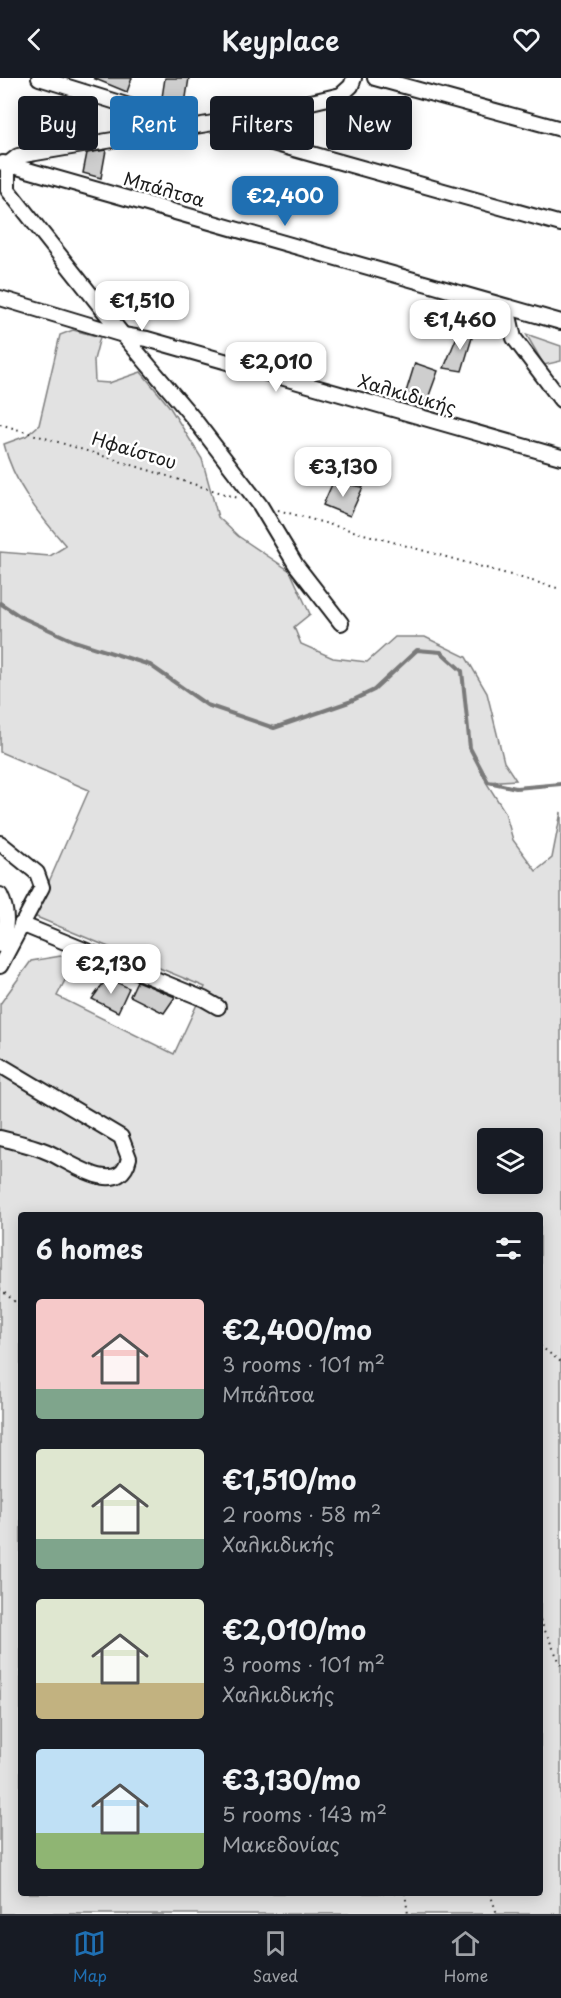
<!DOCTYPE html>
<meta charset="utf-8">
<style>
:root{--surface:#171b24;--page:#20242c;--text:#f1f3f6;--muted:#9ea1a6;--line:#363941;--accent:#1f6fb2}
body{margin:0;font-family:"Playpen Sans",sans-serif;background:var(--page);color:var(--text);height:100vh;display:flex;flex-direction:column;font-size:22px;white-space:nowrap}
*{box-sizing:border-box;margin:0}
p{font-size:20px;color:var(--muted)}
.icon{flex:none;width:33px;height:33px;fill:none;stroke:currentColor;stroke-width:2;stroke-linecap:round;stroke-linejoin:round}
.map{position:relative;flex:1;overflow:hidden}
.panel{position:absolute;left:18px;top:1134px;width:525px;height:684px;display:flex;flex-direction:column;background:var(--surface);border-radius:6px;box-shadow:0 3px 15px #0003}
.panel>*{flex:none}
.guide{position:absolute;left:18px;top:18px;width:525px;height:54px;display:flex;gap:12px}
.buttons{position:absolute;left:477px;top:1050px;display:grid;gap:12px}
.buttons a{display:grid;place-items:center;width:66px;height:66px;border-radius:6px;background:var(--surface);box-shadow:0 3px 15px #0003;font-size:30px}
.price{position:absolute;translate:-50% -51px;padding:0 14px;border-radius:12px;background:#fff;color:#222;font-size:20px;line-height:39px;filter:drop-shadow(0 2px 3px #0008)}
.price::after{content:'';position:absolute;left:50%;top:36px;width:18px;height:14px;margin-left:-9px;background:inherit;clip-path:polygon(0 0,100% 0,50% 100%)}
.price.selected{background:var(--accent);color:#fff}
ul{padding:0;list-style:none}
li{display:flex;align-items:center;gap:18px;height:150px;padding:0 18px}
li span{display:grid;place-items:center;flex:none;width:168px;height:120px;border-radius:6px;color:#555}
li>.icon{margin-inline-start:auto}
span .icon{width:72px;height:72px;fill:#fffc;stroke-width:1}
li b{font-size:26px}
h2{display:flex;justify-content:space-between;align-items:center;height:72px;padding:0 18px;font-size:26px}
.tag{padding:0 21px;border-radius:6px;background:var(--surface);box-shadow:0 3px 15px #0003;font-size:21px;line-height:54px}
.tag.selected{background:var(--accent);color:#fff}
header{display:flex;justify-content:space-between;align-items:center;height:78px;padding:0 18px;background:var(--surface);font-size:27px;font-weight:600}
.menu{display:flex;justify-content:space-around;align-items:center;height:84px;border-top:2px solid var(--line);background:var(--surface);font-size:16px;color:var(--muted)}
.menu a{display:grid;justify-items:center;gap:3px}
.menu .selected{color:var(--accent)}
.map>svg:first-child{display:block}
.green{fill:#e2e2e2;stroke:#7f7f7f;stroke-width:1.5;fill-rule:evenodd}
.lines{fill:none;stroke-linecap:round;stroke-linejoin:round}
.stream{stroke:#7a7a7a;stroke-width:4}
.building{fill:#cecece;stroke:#1c1c1c;stroke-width:1.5}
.minor-casing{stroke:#1c1c1c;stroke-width:18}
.path{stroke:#1c1c1c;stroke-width:2;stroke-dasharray:1.5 4.5;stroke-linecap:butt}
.minor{stroke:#fff;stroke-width:14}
.labels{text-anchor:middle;stroke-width:5;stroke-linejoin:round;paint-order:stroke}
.street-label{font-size:18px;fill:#1c1c1c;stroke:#fff}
</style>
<header><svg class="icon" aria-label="back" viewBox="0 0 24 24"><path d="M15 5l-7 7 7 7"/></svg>Keyplace<svg class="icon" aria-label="heart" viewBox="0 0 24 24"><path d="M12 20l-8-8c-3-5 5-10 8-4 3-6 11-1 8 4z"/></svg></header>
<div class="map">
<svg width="561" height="1836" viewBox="0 0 561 1836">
<rect width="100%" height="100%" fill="#fff"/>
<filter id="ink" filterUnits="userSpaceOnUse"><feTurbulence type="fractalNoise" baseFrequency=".0167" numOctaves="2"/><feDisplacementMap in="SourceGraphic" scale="12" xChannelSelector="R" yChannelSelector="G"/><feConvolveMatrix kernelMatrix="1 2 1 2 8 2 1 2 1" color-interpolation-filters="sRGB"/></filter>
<g filter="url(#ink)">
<g class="green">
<path d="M73,252l27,7 -6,23 1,22 14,1 32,-11 28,34 33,53 16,58 20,19 52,35 20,43 -16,13 7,17 32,14 34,4 28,-25h30l41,20 21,36 17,69 12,18 -30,2 19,30 8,28 23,31 16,-13 9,-46v1102h-561v-910l31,-43 48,-8 -22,43 117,58 31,-67 -171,-71 55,-126 -89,-38v-200l50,4 16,-10c-26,-30 -53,-63 -62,-102l22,-8 13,-11 21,-90zM488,1060h44v46h-44zM21,1137h519v678h-519z"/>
<path d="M526,256l35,12v15l-17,4z"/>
</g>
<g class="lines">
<path class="stream" d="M0,525l21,14 53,24 76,24 57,40 67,23 75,-26 25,-12 43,-40 24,2 21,19 8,77 18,34 28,6 45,-4"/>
</g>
<g class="building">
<path d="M93,0h39l-5,14z"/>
<path d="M165,0h24l-5,32 -23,-6z"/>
<path d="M106,72l-5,28 -18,-5 4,-20z"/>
<path d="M460,251l14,2 -12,40 -18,-3z"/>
<path d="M415,285l23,8 -11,30 -21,-9z"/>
<path d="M333,404l30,5 -13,29 -27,-11z"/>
<path d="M107,900l22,10 -11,24 -26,-13z"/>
<path d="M137,903l38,16 -11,16 -34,-17z"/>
</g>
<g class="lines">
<defs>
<g id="minor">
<path d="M39,0l116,36 29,15"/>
<path d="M375,0l186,51"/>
<path d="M243,40l3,11 23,13 292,82"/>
<path d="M3,85l558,159"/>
<path d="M0,220l123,37 24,4 414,118"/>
<path d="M507,229l7,31 47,62"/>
<path d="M341,545l-45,-58 -36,-60 -66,-86 -71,-84 -115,-145v-26l10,-8 225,-38 98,-23 10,-9 3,-8"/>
<path d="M0,765l37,30 5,14 -42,79"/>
<path d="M0,817c8,16 8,34 0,50"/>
<path d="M21,846l183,75 14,8"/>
<path d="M0,987l121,72 8,21c-9,41 -57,5 -79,-5 -15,-7 -33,-11 -50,-15"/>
</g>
</defs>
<use href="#minor" class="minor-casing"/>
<g class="path">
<path d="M0,346l238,74"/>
<path d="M278,432l283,79"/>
<path d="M0,1211l21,18"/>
<path d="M540,1268l21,16"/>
<path d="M540,1542l21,45"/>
<path d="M405,1815l3,21"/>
<path d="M490,1815l7,21"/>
</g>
<use href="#minor" class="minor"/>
</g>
</g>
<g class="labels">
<g class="street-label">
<text transform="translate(164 112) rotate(16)" y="6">Μπάλτσα</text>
<text transform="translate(407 317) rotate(16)" y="6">Χαλκιδικής</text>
<text transform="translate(134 373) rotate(17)" y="6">Ηφαίστου</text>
</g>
</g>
</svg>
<div class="buttons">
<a><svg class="icon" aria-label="layers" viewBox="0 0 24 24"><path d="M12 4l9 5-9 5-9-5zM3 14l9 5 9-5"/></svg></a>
</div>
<b class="price selected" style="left:285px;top:149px">€2,400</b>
<b class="price" style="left:142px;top:254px">€1,510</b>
<b class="price" style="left:460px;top:273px">€1,460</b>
<b class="price" style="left:276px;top:315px">€2,010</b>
<b class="price" style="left:343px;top:420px">€3,130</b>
<b class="price" style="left:111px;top:917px">€2,130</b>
<div class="guide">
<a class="tag">Buy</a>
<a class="tag selected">Rent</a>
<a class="tag">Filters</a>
<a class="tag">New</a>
</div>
<section class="panel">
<h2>6 homes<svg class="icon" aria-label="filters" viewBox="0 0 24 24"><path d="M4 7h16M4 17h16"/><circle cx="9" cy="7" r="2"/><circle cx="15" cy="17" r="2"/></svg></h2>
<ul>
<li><span style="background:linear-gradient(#f6c9c9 75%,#7fa58c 0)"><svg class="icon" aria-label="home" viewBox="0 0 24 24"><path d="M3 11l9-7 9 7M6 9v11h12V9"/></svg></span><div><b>€2,400/mo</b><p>3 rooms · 101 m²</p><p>Μπάλτσα</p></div></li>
<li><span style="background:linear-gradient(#dfe7d0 75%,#7fa58c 0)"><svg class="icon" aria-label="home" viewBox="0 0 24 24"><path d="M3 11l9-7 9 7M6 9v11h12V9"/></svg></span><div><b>€1,510/mo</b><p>2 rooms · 58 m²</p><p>Χαλκιδικής</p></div></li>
<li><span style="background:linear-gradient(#dfe7d0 70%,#c2b280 0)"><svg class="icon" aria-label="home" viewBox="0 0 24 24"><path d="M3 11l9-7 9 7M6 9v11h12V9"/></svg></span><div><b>€2,010/mo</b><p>3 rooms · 101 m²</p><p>Χαλκιδικής</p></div></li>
<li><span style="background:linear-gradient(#bfe0f5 70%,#8fb573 0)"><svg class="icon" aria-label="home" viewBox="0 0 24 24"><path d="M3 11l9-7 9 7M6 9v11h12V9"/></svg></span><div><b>€3,130/mo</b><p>5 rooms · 143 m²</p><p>Μακεδονίας</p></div></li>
</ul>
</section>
</div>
<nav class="menu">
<a class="selected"><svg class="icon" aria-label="map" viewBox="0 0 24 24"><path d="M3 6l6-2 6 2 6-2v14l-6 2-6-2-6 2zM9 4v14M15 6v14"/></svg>Map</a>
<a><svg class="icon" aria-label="saved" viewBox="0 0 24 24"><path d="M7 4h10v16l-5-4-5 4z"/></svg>Saved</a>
<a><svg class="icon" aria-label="home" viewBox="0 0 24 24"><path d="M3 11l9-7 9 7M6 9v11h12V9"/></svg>Home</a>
</nav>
